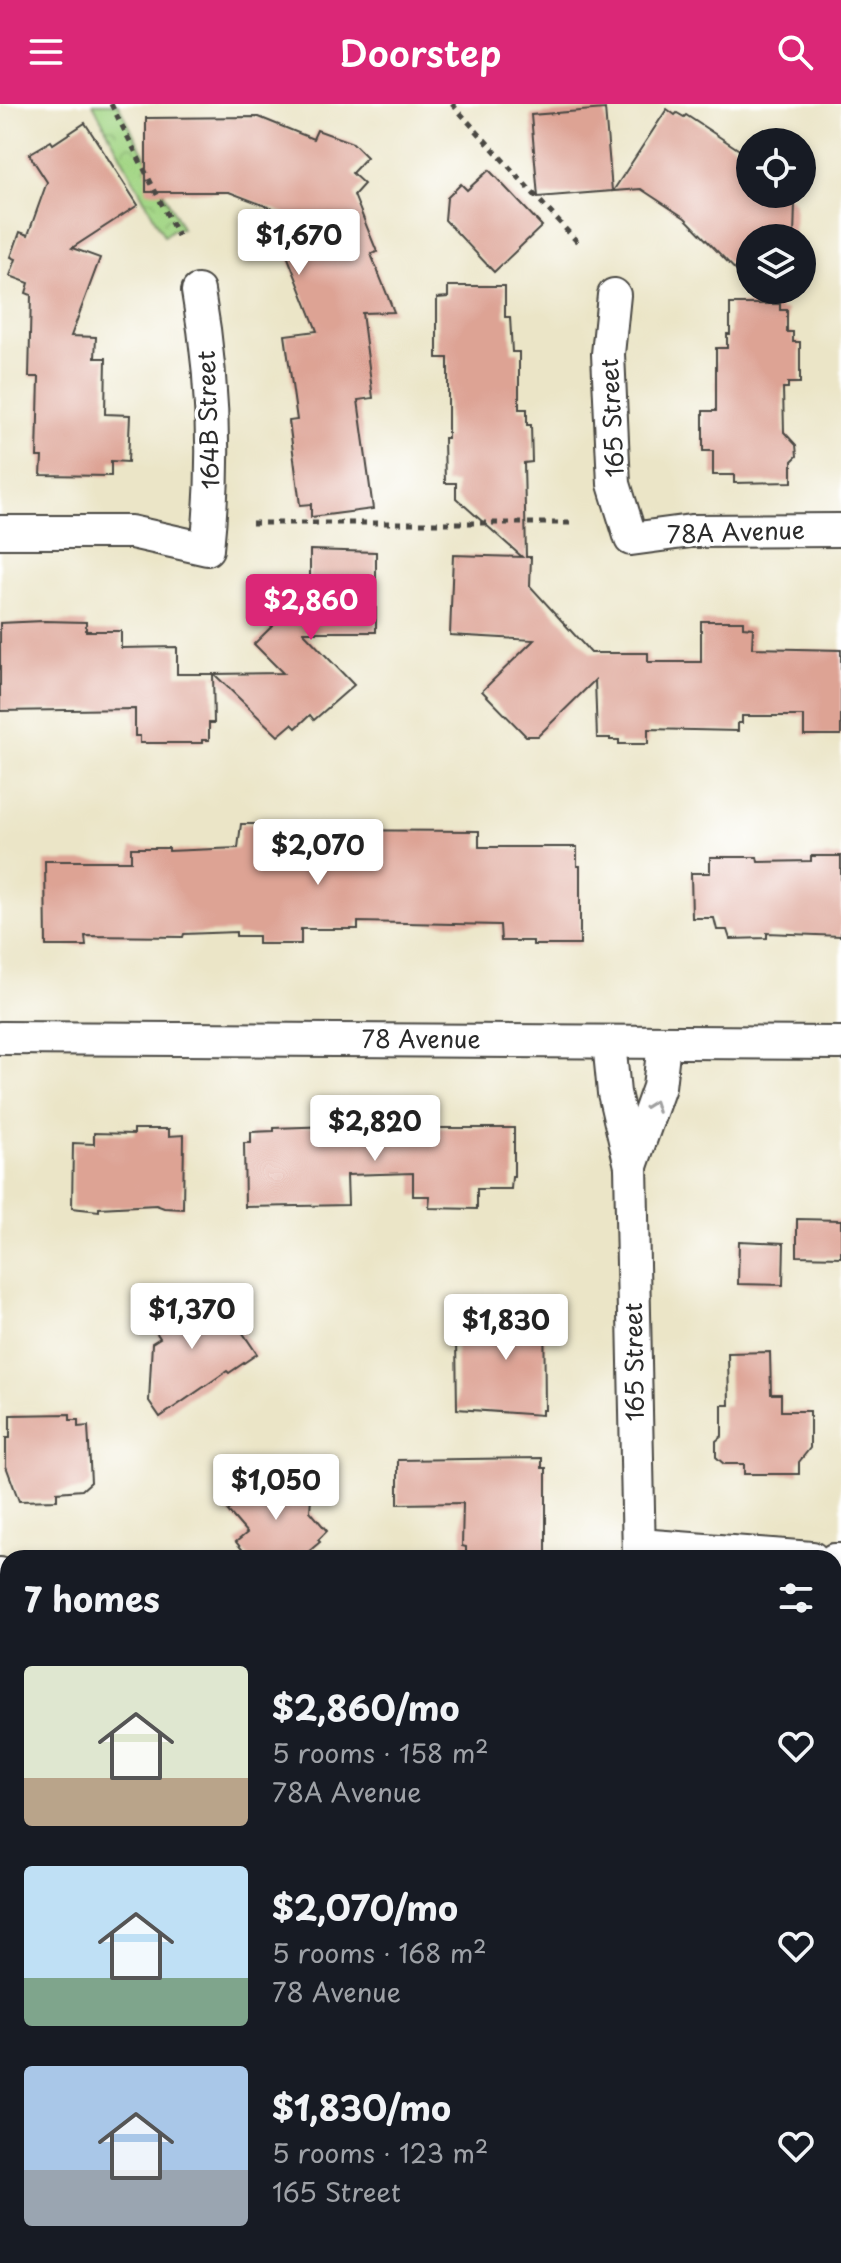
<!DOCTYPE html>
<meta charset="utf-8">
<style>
:root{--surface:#171b24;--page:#242831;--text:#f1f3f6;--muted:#9ea1a6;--accent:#db2777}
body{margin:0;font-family:"Playpen Sans",sans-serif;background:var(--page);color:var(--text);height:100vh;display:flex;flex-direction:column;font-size:30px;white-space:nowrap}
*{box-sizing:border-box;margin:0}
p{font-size:26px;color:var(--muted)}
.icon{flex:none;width:44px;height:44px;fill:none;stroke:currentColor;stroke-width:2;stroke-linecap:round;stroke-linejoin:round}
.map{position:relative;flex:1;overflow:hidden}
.sheet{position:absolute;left:0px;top:1446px;width:842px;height:714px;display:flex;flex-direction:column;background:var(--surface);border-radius:24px 24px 0 0;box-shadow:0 4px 12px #0003}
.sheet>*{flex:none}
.tools{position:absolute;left:736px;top:24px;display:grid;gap:16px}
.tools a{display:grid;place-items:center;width:80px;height:80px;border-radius:50%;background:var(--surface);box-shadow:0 4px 12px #0003;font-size:40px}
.price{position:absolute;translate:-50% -68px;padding:0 18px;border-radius:8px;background:#fff;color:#222;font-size:26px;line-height:52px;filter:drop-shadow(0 2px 4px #0008)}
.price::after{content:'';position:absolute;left:50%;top:48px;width:24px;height:18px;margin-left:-12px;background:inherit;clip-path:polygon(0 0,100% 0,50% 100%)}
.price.selected{background:var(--accent);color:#fff}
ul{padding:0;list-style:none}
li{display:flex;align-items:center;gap:24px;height:200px;padding:0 24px}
li span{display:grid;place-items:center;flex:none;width:224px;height:160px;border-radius:8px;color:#555}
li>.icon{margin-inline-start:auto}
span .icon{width:96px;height:96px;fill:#fffc;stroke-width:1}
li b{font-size:34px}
h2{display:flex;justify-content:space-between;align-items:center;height:96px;padding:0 24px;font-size:34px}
header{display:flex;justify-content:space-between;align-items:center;height:104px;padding:0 24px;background:var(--accent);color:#fff;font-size:36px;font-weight:600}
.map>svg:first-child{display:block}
.park{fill:url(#park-crowns);stroke:#678058;stroke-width:2}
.building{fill:#dda394}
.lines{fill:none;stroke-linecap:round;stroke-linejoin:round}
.minor-casing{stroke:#484742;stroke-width:36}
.path{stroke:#484742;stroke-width:5;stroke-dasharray:6 6;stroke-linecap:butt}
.minor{stroke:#fff;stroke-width:32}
.oneway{stroke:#a0a0a0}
.labels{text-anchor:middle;stroke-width:7;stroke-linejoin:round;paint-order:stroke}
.street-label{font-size:24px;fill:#2b2b2b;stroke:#fff}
</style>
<header><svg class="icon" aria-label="menu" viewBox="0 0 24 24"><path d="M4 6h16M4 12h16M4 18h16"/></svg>Doorstep<svg class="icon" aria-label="search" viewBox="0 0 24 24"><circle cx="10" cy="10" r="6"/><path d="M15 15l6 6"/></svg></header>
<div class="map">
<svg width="841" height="2159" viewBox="0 0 841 2159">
<defs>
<pattern id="park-crowns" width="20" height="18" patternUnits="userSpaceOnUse" patternTransform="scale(2)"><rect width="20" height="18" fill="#a3d685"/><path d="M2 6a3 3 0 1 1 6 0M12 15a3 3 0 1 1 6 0" fill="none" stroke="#8cb873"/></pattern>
</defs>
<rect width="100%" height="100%" fill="#fff"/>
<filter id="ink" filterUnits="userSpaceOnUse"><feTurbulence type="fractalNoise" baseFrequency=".0125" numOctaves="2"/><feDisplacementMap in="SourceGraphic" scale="16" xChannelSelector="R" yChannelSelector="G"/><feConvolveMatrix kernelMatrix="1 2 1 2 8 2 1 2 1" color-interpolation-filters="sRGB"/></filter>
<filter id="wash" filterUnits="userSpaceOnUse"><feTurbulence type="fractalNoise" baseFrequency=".006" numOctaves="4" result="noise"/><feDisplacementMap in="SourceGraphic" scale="32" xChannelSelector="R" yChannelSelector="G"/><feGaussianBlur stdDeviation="1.8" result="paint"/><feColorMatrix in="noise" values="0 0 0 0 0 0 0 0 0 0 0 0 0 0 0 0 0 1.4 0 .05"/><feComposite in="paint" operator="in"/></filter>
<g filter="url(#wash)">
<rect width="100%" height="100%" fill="#ebe5c7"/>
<path class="park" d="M93,0h25l64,124 -10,2 -8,6z"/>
<g id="blocks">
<g class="building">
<path d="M605,5l7,82 -74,6 -7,-82z"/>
<path d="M667,5l8,6 2,-2 7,4 2,-2 64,42v37h36l9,9 -1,35h-44v47l-65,-67 -44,-29 -28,2z"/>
<path d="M259,13l54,22 4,-9 36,13 14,14 -15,16 12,11 -10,11 23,57 -6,2 23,58 -32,1 11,85 -15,2 15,109 -62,8v-13l-11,1 -11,-84 8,-1 -12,-85 32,-4 -32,-81 46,-19 -102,-39h-83v-74z"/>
<path d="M85,19l53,82 -66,43 28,10 -29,78 25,1 -1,21h11l-1,56 25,1 -2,47 -17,-1v15l-70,-1 1,-18h-5l2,-80h-10l2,-82 -5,-2 3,-10 -19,-7 6,-17 -5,-2 9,-25 8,3 19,-53 -18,-28 22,-13 2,3z"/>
<path d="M489,66l53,56 -48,46 -49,-52 2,-22 14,-14 6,6z"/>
<path d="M448,182h57v31h5l2,35h7v57h8v16h4l1,37 -8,1 2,94h5l-1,29 61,67h57v9h53v-41h42v6l10,1 -1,20 89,2v85h-37v-19h-62v7h-4v8l-90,-2v15h-29v-4h-9v-2h-13l-2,-58 -57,56h-12l-44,-45 52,-51 -84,-5 3,-80 69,2 -66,-59v-15h-11l-1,-45h4v-80h-11v-60l11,-1z"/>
<path d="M730,200h50v6h7v22h6v10h7v41h-12v5h-5l1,44 12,13 1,11 -5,5v21l-58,1v-8h-21v-24h-10v-40h13v-63h11v-14h3z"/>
<path d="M310,446l66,2v80h-73l51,53 -40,35 -4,-5 -14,13 -4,-4 -14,12 -64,-62 69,-1 -29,-29 56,-55z"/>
<path d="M44,517l42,1v9h35v17l56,-1v27h36l1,49h-5v17h-7v3h-62v-7h-5v-27l-135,2v-88z"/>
<path d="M241,720h59v6l179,1v16h98v19h3v79h-47v-4h-32l-1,-16 -142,-3v7h-57v15h-43v-8h-22v-4l-52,2 -1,3 -98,-1 1,10h-40l-1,-85h86v-13h38v3l69,-3z"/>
<path d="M811,752h30v80l-74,-3v5l-37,1 -3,-9h-10l-3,-12h-22l-1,-45h19v-16h47l1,5 53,-1z"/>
<path d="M347,1014h27v10h140v49h-2l-1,12h-34v20l-48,-1 1,-12h-17v-23l-66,2 1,30 -103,2 -1,-64h7v-11l23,-1v-3l57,-2 -1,-5h17z"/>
<path d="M134,1025h35v7l15,-1 -1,74 -19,-1 -8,-3 -57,3v3l-27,-3 1,-65 21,1v-11l40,1z"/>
<path d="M797,1115l44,1v37l-44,-1z"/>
<path d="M739,1137l45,2 -1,42 -45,-1z"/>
<path d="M178,1189l16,24 26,-18 37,55 -28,19 -2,-2 -67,46 -11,-16 3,-58 8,-5 -15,-22z"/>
<path d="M498,1193h46l1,113h-3v5l-85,-6 -1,-70 42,-1z"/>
<path d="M770,1248l1,42h10v17h29v37l-11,14v12h-55v-10h-20l-8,-7v-16l6,-5v-31h7l-1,-52z"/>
<path d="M70,1310v6h8v7l10,-1 3,56 -9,8 -25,2v8l-38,1 -13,-35v-28h4v-23z"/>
<path d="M542,1354v10h4v90h-80v-11l-4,-1 1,-43 -65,1v-44z"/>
<path d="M268,1367l18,21 6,-5 8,10h11l-1,14 17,20 -9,9 2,2 -19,16h-52l-13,-16 11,-9 -19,-22 19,-16 -3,-4z"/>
</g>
</g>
</g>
<g filter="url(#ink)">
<use href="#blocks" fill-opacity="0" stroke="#484742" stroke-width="2"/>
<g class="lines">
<defs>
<g id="minor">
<path d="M614,191l-6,59 6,130 17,55 60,-8 150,-1"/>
<path d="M0,428h131l76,17c9,-85 6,-174 -9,-258"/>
<path d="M0,934l841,5"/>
<path d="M609,938l5,51 17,73 8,392"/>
<path d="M631,1062l28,-79 5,-44"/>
<path d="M639,1441l173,13"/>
<path d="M834,1456h7"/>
<path d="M0,1470l8,3"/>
<path d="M0,1862l8,1"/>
<path d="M834,1964h7"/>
</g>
</defs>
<use href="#minor" class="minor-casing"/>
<g class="path">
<path d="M111,0l67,132"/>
<path d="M452,0l129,142"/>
<path d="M252,419h324"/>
</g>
<use href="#minor" class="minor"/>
</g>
<defs><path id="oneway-chevron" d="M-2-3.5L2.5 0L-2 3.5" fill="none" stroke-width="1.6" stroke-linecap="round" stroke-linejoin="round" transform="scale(2)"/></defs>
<use class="oneway" href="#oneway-chevron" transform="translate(653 1002) rotate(-70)"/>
</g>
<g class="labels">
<g class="street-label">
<text transform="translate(613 314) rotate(-93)" y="8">165 Street</text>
<text transform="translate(209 316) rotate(-92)" y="8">164B Street</text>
<text transform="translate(736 429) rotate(-2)" y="8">78A Avenue</text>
<text x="421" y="944">78 Avenue</text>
<text transform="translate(635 1258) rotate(-91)" y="8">165 Street</text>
</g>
</g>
</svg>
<div class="tools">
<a><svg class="icon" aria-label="locate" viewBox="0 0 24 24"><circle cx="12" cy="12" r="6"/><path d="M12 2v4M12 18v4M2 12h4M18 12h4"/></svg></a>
<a><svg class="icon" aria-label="layers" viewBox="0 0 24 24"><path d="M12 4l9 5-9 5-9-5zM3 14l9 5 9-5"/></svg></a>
</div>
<b class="price" style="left:299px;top:173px">$1,670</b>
<b class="price selected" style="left:311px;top:538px">$2,860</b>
<b class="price" style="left:318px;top:783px">$2,070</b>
<b class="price" style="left:375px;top:1059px">$2,820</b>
<b class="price" style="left:192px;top:1247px">$1,370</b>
<b class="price" style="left:506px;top:1258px">$1,830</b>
<b class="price" style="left:276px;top:1418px">$1,050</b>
<section class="sheet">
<h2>7 homes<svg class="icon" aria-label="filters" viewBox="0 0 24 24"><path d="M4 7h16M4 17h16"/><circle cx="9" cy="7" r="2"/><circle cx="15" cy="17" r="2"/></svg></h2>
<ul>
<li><span style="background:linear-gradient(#dfe7d0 70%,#b9a48a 0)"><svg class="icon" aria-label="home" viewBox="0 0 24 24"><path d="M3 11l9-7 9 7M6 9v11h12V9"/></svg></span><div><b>$2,860/mo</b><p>5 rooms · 158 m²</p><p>78A Avenue</p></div><svg class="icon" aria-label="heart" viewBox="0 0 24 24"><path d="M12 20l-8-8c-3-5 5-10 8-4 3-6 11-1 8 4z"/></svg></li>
<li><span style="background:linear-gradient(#bfe0f5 70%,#7fa58c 0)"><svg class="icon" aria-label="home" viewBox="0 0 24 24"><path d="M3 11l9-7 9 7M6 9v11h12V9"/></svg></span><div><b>$2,070/mo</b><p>5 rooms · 168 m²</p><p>78 Avenue</p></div><svg class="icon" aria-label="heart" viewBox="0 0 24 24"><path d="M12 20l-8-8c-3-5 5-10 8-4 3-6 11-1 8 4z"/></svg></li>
<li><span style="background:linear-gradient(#a9c7e8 65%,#9aa5b1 0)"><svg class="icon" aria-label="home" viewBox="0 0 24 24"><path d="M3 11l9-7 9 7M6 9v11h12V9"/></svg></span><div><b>$1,830/mo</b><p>5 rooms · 123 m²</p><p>165 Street</p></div><svg class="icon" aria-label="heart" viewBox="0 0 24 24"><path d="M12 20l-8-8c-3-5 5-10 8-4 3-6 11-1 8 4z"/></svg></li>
</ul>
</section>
</div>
